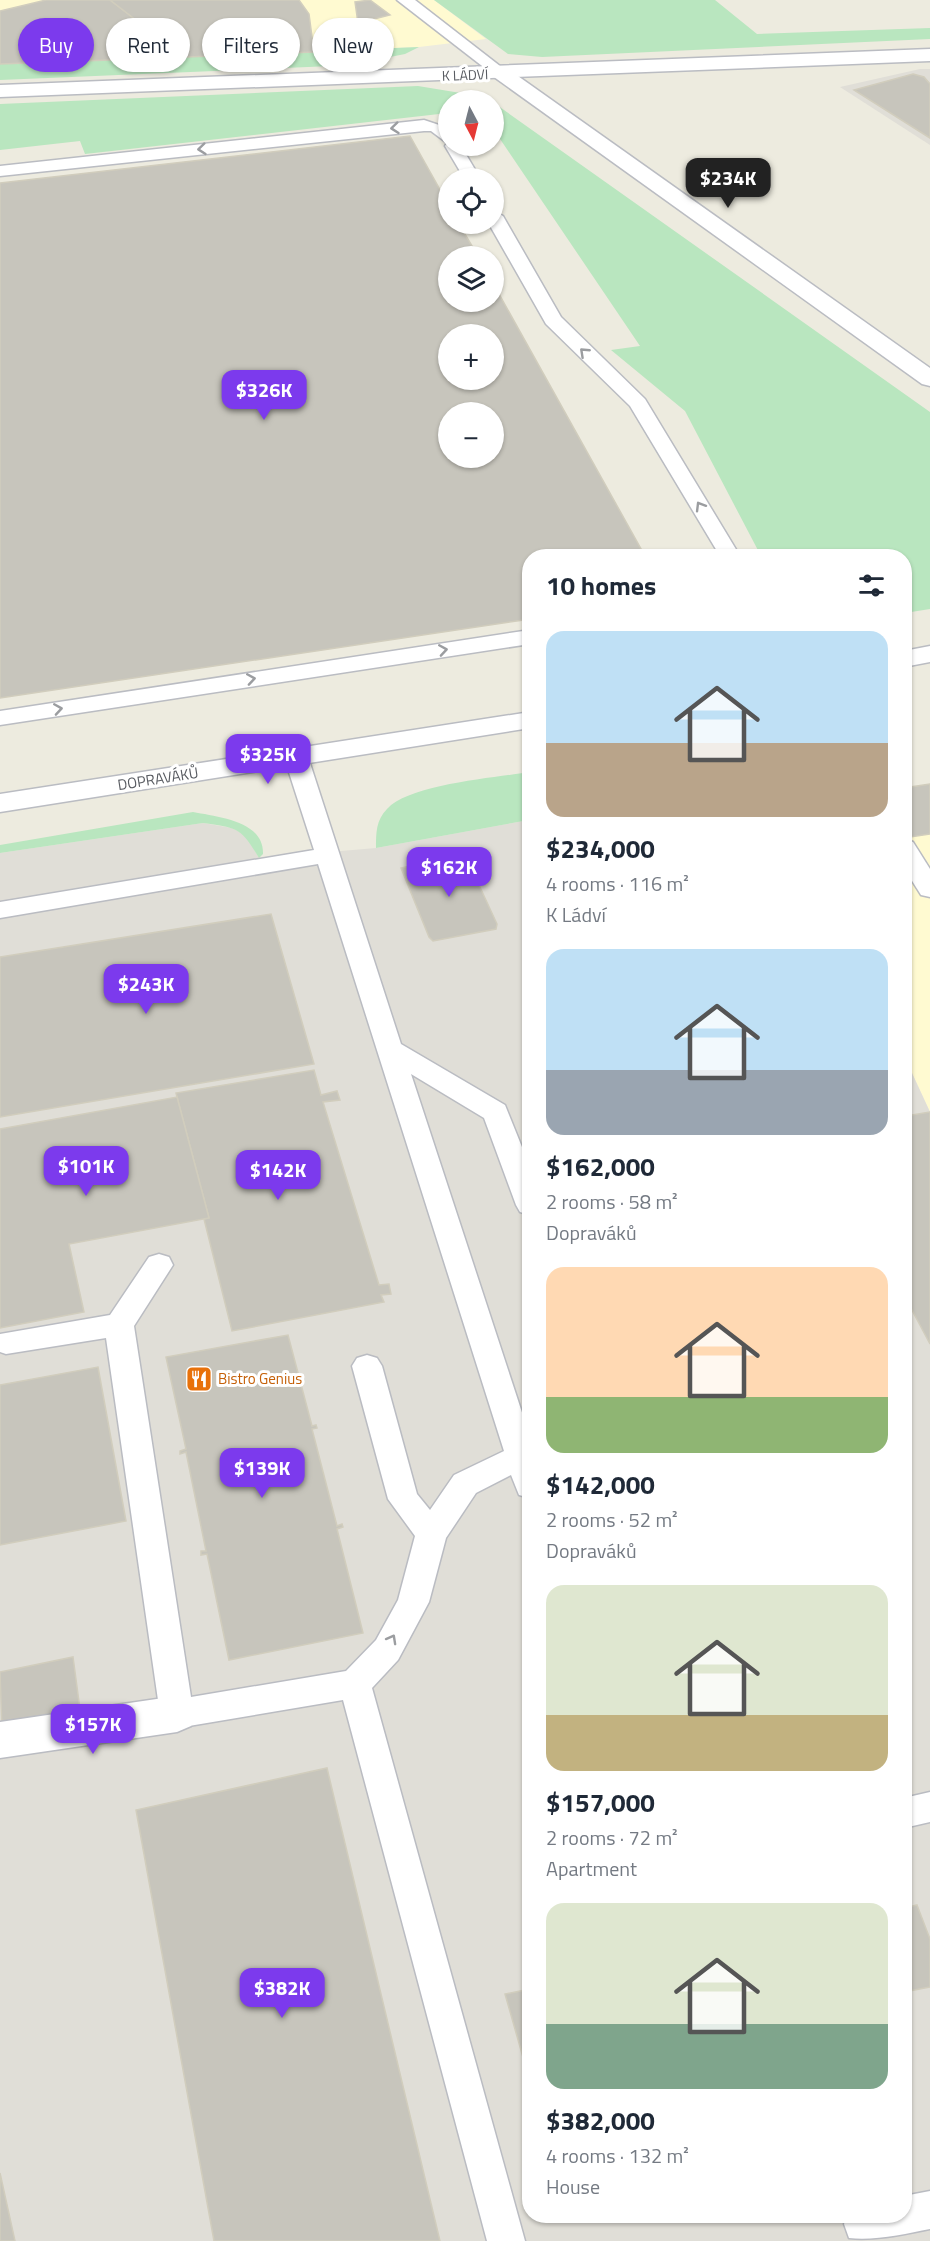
<!DOCTYPE html>
<meta charset="utf-8">
<style>
:root{--surface:#fff;--page:#f6f6f7;--text:#1f2937;--muted:#747a83;--accent:#7c3aed}
body{margin:0;font-family:"Titillium Web",sans-serif;background:var(--page);color:var(--text);height:100vh;display:flex;flex-direction:column;font-size:22px;white-space:nowrap}
*{box-sizing:border-box;margin:0}
p{font-size:20px;color:var(--muted)}
.icon{flex:none;width:33px;height:33px;fill:none;stroke:currentColor;stroke-width:2;stroke-linecap:round;stroke-linejoin:round}
.map{position:relative;flex:1;overflow:hidden}
.panel{position:absolute;left:522px;top:549px;width:390px;height:1674px;display:flex;flex-direction:column;background:var(--surface);border-radius:24px;box-shadow:0 2px 4px #0004}
.panel>*{flex:none}
.hud{position:absolute;left:18px;top:18px;width:414px;height:54px;display:flex;gap:12px}
.needle{width:39px;rotate:173deg}
.tools{position:absolute;left:438px;top:90px;display:grid;gap:12px}
.tools a{display:grid;place-items:center;width:66px;height:66px;border-radius:50%;background:var(--surface);box-shadow:0 2px 4px #0004;font-size:30px}
.price{position:absolute;translate:-50% -51px;padding:0 14px;border-radius:12px;background:var(--accent);color:#fff;font-size:20px;line-height:39px;filter:drop-shadow(0 2px 3px #0008)}
.price::after{content:'';position:absolute;left:50%;top:36px;width:18px;height:14px;margin-left:-9px;background:inherit;clip-path:polygon(0 0,100% 0,50% 100%)}
.price.on{background:#222;color:#fff}
ul{padding:0;list-style:none}
li{display:grid;align-content:center;gap:12px;height:318px;padding:0 24px}
li span{display:grid;place-items:center;height:186px;border-radius:18px;color:#555}
li>.icon{margin-inline-start:auto}
span .icon{width:108px;height:108px;fill:#fffc;stroke-width:1}
li b{font-size:26px}
h2{display:flex;justify-content:space-between;align-items:center;height:72px;padding:0 24px;font-size:26px}
.chip{padding:0 21px;border-radius:27px;background:var(--surface);box-shadow:0 2px 4px #0004;font-size:21px;line-height:54px}
.chip.on{background:var(--accent);color:#fff}
.map>svg:first-child{display:block}
.commercial{fill:#fffad1}
.industrial{fill:#e0ded7}
.green{fill:#b9e6bf}
.building{fill:#c7c5bc;stroke:#d1cdbd;stroke-width:1.5;fill-rule:evenodd}
.lines{fill:none;stroke-linecap:round;stroke-linejoin:round}
.service-casing{stroke:#babcc2;stroke-width:3}
.minor-casing{stroke:#babcc2;stroke-width:3}
.tertiary-casing{stroke:#babcc2;stroke-width:3}
.service{fill:#fff;fill-rule:evenodd}
.minor{fill:#fff;fill-rule:evenodd}
.tertiary{fill:#fff;fill-rule:evenodd}
.oneway{stroke:#9b9da0}
.labels{text-anchor:middle;stroke-width:6;stroke-linejoin:round;paint-order:stroke}
.far-street-label{font-size:14px;fill:#585b61;stroke:#fff}
.street-label{font-size:15px;fill:#585b61;stroke:#fff}
.food-label{font-size:15px;fill:#c56008;stroke:#fff;text-anchor:start}
</style>
<div class="map">
<svg width="930" height="2241" viewBox="0 0 930 2241">
<rect width="100%" height="100%" fill="#edebdf"/>
<g class="commercial">
<path d="M0,0h434l52,39 -67,8 -419,17z"/>
<path d="M930,834v278l-25,-54 -1,-220z"/>
</g>
<g class="industrial">
<path d="M920,69h10v76l-90,-58z"/>
<path d="M529,820l1,1396h374l1,-1158 25,54v1129h-930v-1388l203,-30 29,5 14,7 13,23 117,-10z"/>
</g>
<g class="green">
<path d="M434,0h281l42,34 173,-6v11l-388,18 -34,-3z"/>
<path d="M419,47l-14,7 -25,5v5l-380,16v-16z"/>
<path d="M418,86l61,10 9,4h-40v13l-363,41 -5,-13 -80,9v-46z"/>
<path d="M494,103l436,309v197l-25,4 -1,-57h-143l-76,-145 -74,-61 29,-4 -146,-216z"/>
<path d="M529,772v48l-153,28c0,-15 0,-28 11,-39 23,-25 108,-31 142,-37z"/>
<path d="M193,812c26,5 71,9 70,42l-4,4c-18,-31 -22,-30 -56,-35l-203,30v-8z"/>
</g>
<g class="building">
<path d="M46,0h64l26,20v39l-136,5v-53z"/>
<path d="M110,0h189l10,14 5,38 -178,7v-39z"/>
<path d="M370,0l20,15 -32,8 -3,-21z"/>
<path d="M379,22l7,6 -14,3 -8,-6z"/>
<path d="M913,74l11,3 6,7v54l-76,-48z"/>
<path d="M410,136l38,68v20h11l19,32h-30v46h46v-17l151,271h-115v63l-530,79v-515zM448,334h46v46h-46zM448,412h46v46h-46z"/>
<path d="M930,784v50l-26,4v-50z"/>
<path d="M457,856l10,3 30,65 -1,5 -63,12 -4,-4 -28,-69z"/>
<path d="M271,914l43,150 -314,53v-160z"/>
<path d="M314,1070l7,25 16,-4 3,9 -17,2 56,183 10,-1 2,10 -10,1 3,7 -152,29 -28,-112 5,-1 -33,-125z"/>
<path d="M177,1097l32,121 -140,26 15,68 -84,16v-199z"/>
<path d="M904,1101l8,14 18,-3v232l-26,-49z"/>
<path d="M288,1335l24,91 4,-1 1,3 -5,1 25,97 5,-2 1,3 -6,2 26,104 -134,27 -22,-106 -6,1v-4h5l-20,-99 -6,2v-3l6,-2 -20,-92z"/>
<path d="M98,1367l28,154 -126,24v-160z"/>
<path d="M73,1657l8,60 -79,15 -2,-60z"/>
<path d="M327,1768l113,473h-226l-78,-431z"/>
<path d="M917,1905l13,34v48l-26,5v-84z"/>
<path d="M530,1989v93l-25,-88z"/>
<path d="M0,2173l15,68h-15z"/>
</g>
<g class="lines">
<defs>
<g id="service">
<path d="M397,0h18l94,73 -2,3h-12z"/>
<path d="M424,120l24,8v18h13l19,32h-16l-19,-32 2,-3 -16,-12h-7l-424,45v-10z"/>
<path d="M494,211l9,5 58,101 84,82 95,157h-20l-90,-150 -84,-82 -57,-100h5z"/>
<path d="M530,630v14l-530,81v-14z"/>
<path d="M296,750l8,2 4,5 93,287 104,61 25,62v48l-10,-3 -4,-7 -32,-87 -73,-44 119,363v61l-11,-3 -8,-20 -35,18 -30,45 -17,64 -31,58 -26,28 153,553h-38l-144,-541 -166,28 -12,-4 -5,-10 -54,-376 -100,16 -6,-2v-18l110,-19 39,-58 10,-3 10,3 4,8 -39,61 57,371 155,-26 30,-31 22,-40 17,-64 -27,-37 -36,-133 5,-8 10,-3 10,3 5,8 35,128 13,16 24,-35 50,-24 -186,-587 -318,54v-16l314,-52 -30,-93 4,-5z"/>
<path d="M904,839l9,3 17,27v28l-9,-2 -17,-27z"/>
<path d="M930,1792v30l-26,6v-30z"/>
<path d="M930,2191v38c-25,5 -56,12 -81,9l-5,-14 3,-8h57v-20z"/>
</g>
<g id="minor">
<path d="M501,67l7,2 422,299v18l-8,-2 -428,-307 -3,-4 3,-4z"/>
<path d="M930,646v16l-26,5v-16z"/>
<path d="M530,712v16l-530,84v-18z"/>
<path d="M177,1696l14,6 6,12 -6,12 -14,6 -177,26v-36z"/>
</g>
<path id="tertiary" d="M930,49v12l-930,36v-12z"/>
</defs>
<use href="#service" class="service-casing"/>
<use href="#minor" class="minor-casing"/>
<use href="#tertiary" class="tertiary-casing"/>
<use href="#service" class="service"/>
<use href="#minor" class="minor"/>
<use href="#tertiary" class="tertiary"/>
</g>
<defs><path id="oneway-chevron" d="M-2-3.5L2.5 0L-2 3.5" fill="none" stroke-width="1.6" stroke-linecap="round" stroke-linejoin="round" transform="scale(1.5)"/></defs>
<g class="oneway">
<use href="#oneway-chevron" transform="translate(395 128) rotate(174)"/>
<use href="#oneway-chevron" transform="translate(202 149) rotate(174)"/>
<use href="#oneway-chevron" transform="translate(584 352) rotate(-137)"/>
<use href="#oneway-chevron" transform="translate(700 506) rotate(-121)"/>
<use href="#oneway-chevron" transform="translate(443 650) rotate(-9)"/>
<use href="#oneway-chevron" transform="translate(251 679) rotate(-9)"/>
<use href="#oneway-chevron" transform="translate(58 709) rotate(-9)"/>
<use href="#oneway-chevron" transform="translate(392 1639) rotate(-61)"/>
</g>
<defs>
<symbol id="restaurant-square" viewBox="-11 -11 22 22"><rect x="-9" y="-9" width="18" height="18" rx="4" fill="#e8710a" stroke="#fff"/><path d="M-5-6h1v4h1v-4h1v4h1v-4h1v5L-1.5 .5V6h-2V.5L-5-1ZM5-6V6H3V1.5H1.5Q1.5-4 5-6Z" fill="#fff"/></symbol>
</defs>
<g fill-rule="evenodd">
<use href="#restaurant-square" x="184" y="1364" width="30" height="30"/>
</g>
<g class="labels">
<g class="far-street-label">
<text transform="translate(465 75) rotate(-2)" y="5">K LÁDVÍ</text>
</g>
<g class="street-label">
<text transform="translate(158 779) rotate(-9)" y="5">DOPRAVÁKŮ</text>
</g>
<g class="food-label">
<text x="218" y="1384">Bistro Genius</text>
</g>
</g>
</svg>
<div class="tools">
<a><svg class="needle" viewBox="-14 -14 28 28"><path d="M0-13l5 13h-10z" fill="#e53935"/><path d="M0 13l5-13h-10z" fill="#747a83"/></svg></a>
<a><svg class="icon" aria-label="locate" viewBox="0 0 24 24"><circle cx="12" cy="12" r="6"/><path d="M12 2v4M12 18v4M2 12h4M18 12h4"/></svg></a>
<a><svg class="icon" aria-label="layers" viewBox="0 0 24 24"><path d="M12 4l9 5-9 5-9-5zM3 14l9 5 9-5"/></svg></a>
<a>+</a>
<a>−</a>
</div>
<b class="price on" style="left:728px;top:209px">$234K</b>
<b class="price" style="left:264px;top:421px">$326K</b>
<b class="price" style="left:268px;top:785px">$325K</b>
<b class="price" style="left:449px;top:898px">$162K</b>
<b class="price" style="left:146px;top:1015px">$243K</b>
<b class="price" style="left:86px;top:1197px">$101K</b>
<b class="price" style="left:278px;top:1201px">$142K</b>
<b class="price" style="left:262px;top:1499px">$139K</b>
<b class="price" style="left:93px;top:1755px">$157K</b>
<b class="price" style="left:282px;top:2019px">$382K</b>
<div class="hud">
<a class="chip on">Buy</a>
<a class="chip">Rent</a>
<a class="chip">Filters</a>
<a class="chip">New</a>
</div>
<section class="panel">
<h2>10 homes<svg class="icon" aria-label="filters" viewBox="0 0 24 24"><path d="M4 7h16M4 17h16"/><circle cx="9" cy="7" r="2"/><circle cx="15" cy="17" r="2"/></svg></h2>
<ul>
<li><span style="background:linear-gradient(#bfe0f5 60%,#b9a48a 0)"><svg class="icon" aria-label="home" viewBox="0 0 24 24"><path d="M3 11l9-7 9 7M6 9v11h12V9"/></svg></span><div><b>$234,000</b><p>4 rooms · 116 m²</p><p>K Ládví</p></div></li>
<li><span style="background:linear-gradient(#bfe0f5 65%,#9aa5b1 0)"><svg class="icon" aria-label="home" viewBox="0 0 24 24"><path d="M3 11l9-7 9 7M6 9v11h12V9"/></svg></span><div><b>$162,000</b><p>2 rooms · 58 m²</p><p>Dopraváků</p></div></li>
<li><span style="background:linear-gradient(#ffd9b3 70%,#8fb573 0)"><svg class="icon" aria-label="home" viewBox="0 0 24 24"><path d="M3 11l9-7 9 7M6 9v11h12V9"/></svg></span><div><b>$142,000</b><p>2 rooms · 52 m²</p><p>Dopraváků</p></div></li>
<li><span style="background:linear-gradient(#dfe7d0 70%,#c2b280 0)"><svg class="icon" aria-label="home" viewBox="0 0 24 24"><path d="M3 11l9-7 9 7M6 9v11h12V9"/></svg></span><div><b>$157,000</b><p>2 rooms · 72 m²</p><p>Apartment</p></div></li>
<li><span style="background:linear-gradient(#dfe7d0 65%,#7fa58c 0)"><svg class="icon" aria-label="home" viewBox="0 0 24 24"><path d="M3 11l9-7 9 7M6 9v11h12V9"/></svg></span><div><b>$382,000</b><p>4 rooms · 132 m²</p><p>House</p></div></li>
</ul>
</section>
</div>
